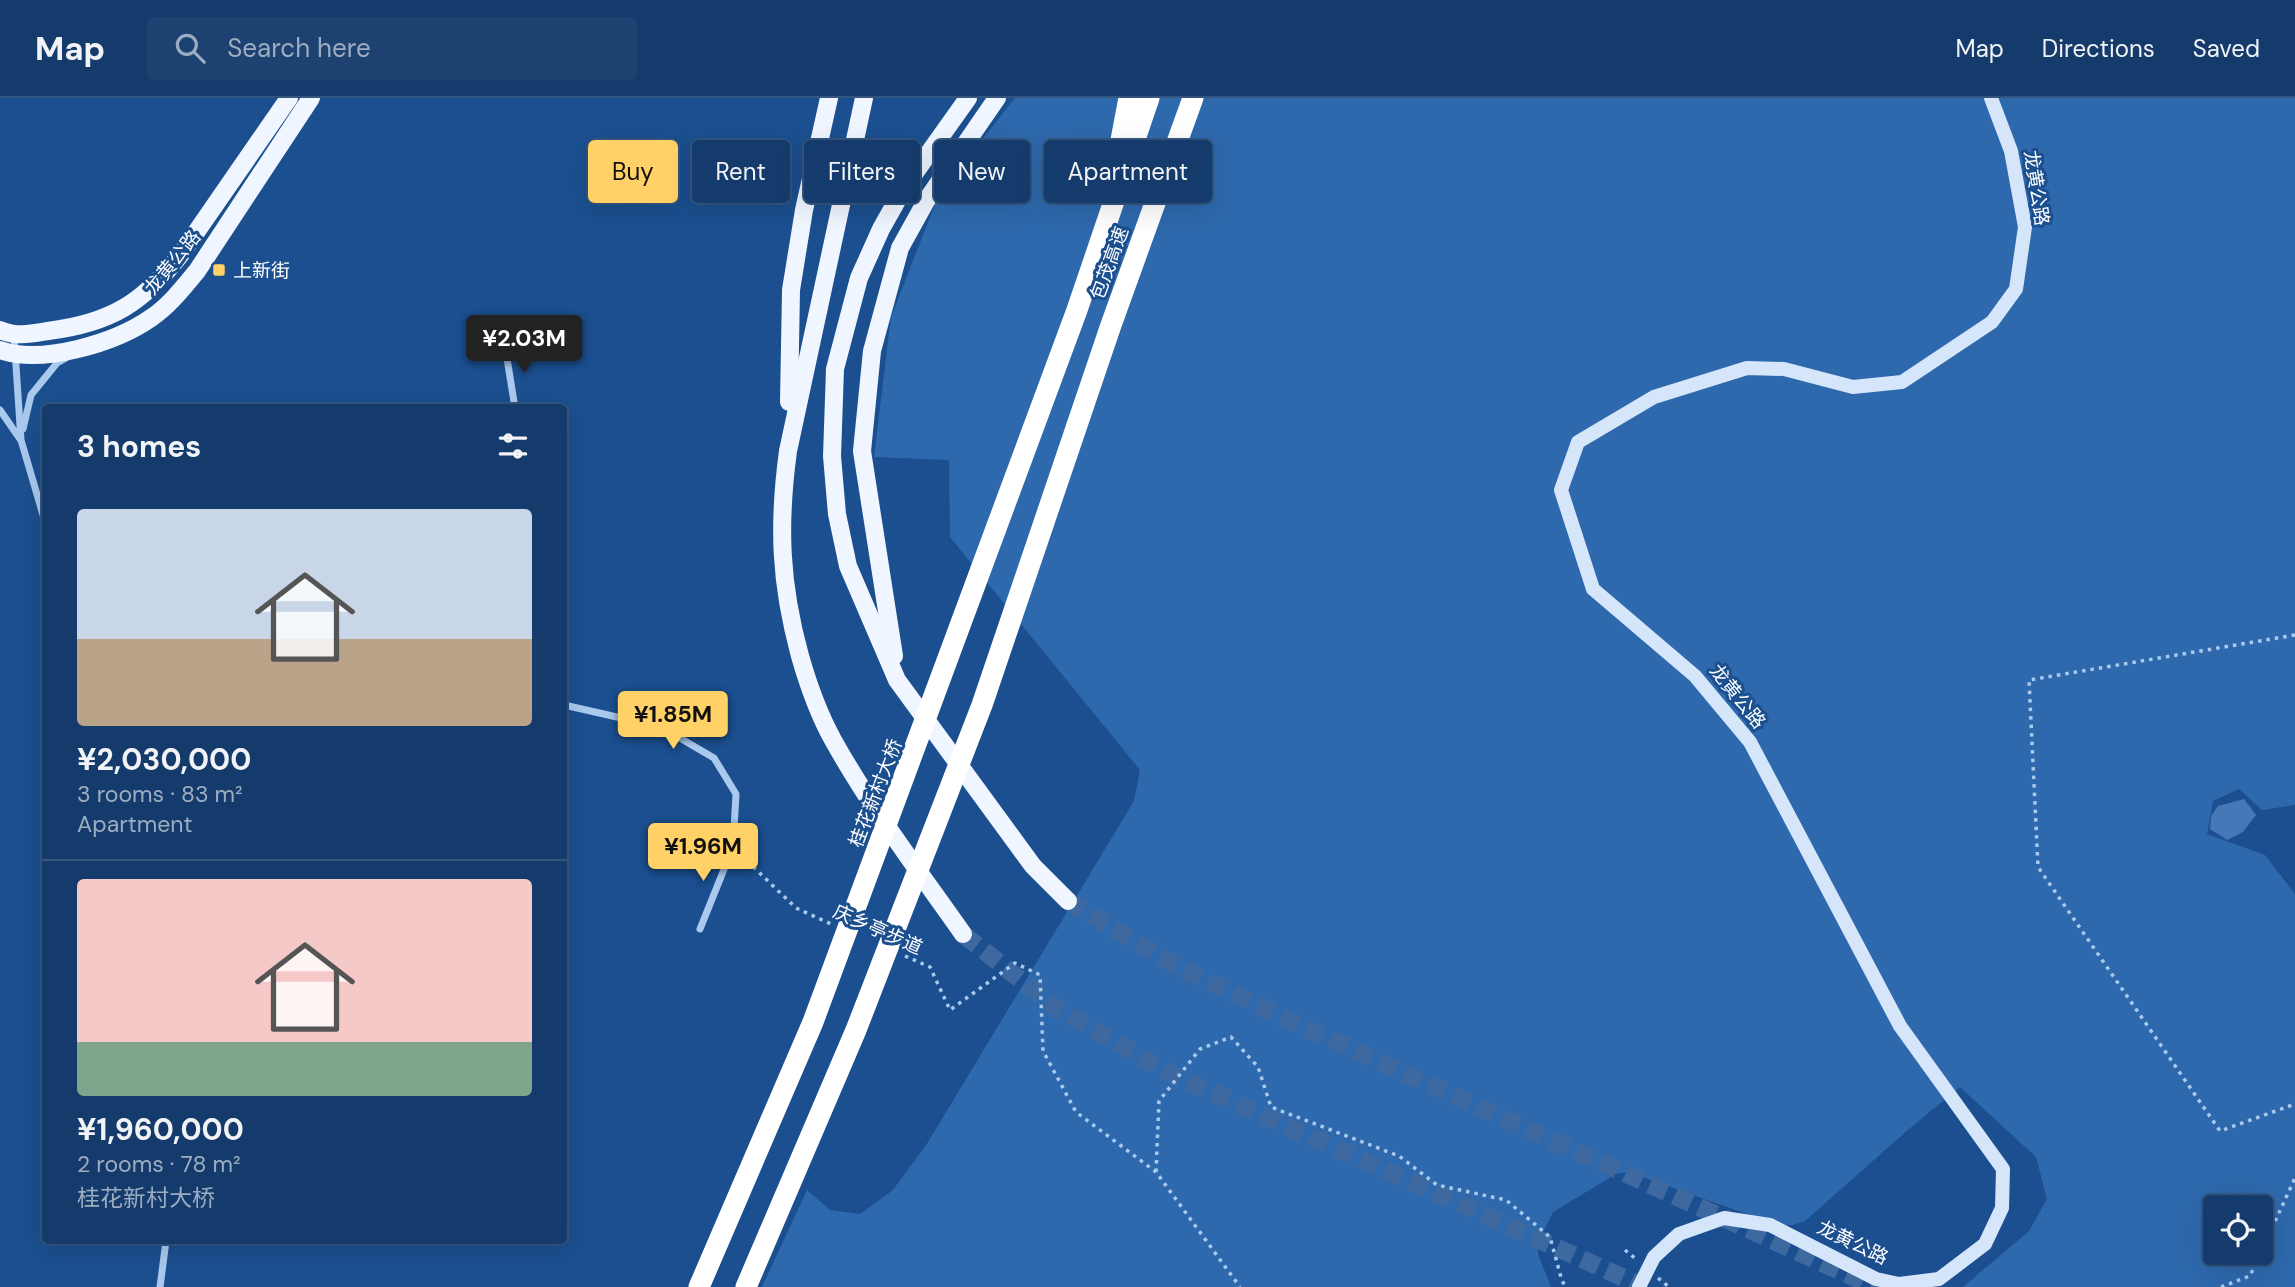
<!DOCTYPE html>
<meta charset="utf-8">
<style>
:root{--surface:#143b6b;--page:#1d4271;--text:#f1f3f6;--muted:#9dadc1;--line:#33557e;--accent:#ffd166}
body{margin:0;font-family:"DM Sans","Noto Sans SC",sans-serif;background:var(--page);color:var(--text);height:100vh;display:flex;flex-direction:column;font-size:26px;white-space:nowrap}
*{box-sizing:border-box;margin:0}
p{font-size:23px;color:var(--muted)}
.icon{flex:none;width:38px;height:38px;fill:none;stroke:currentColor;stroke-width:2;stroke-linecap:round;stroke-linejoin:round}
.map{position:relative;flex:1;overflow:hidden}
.panel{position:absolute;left:42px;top:306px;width:525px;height:840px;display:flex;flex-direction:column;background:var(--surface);border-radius:7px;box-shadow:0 7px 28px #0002,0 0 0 2px var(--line)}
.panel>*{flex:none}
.banner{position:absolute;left:588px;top:42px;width:665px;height:63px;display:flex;gap:14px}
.tools{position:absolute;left:2203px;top:1097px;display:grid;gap:14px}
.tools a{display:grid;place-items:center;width:70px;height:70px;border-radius:7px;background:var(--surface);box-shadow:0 7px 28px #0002,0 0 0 2px var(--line);font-size:35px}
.price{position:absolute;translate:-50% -60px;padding:0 16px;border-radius:7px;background:var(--accent);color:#111;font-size:23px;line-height:46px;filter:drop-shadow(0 2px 4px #0008)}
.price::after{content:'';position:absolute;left:50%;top:42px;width:21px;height:16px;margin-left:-10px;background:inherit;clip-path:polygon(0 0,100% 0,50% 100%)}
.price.on{background:#222;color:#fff}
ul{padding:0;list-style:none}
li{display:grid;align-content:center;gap:14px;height:371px;padding:0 35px}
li+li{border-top:2px solid var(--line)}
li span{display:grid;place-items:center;height:217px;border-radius:7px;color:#555}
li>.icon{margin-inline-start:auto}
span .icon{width:126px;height:126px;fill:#fffc;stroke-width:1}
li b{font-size:30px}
h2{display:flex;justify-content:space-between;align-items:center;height:84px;padding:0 35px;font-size:30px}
.chip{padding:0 24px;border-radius:7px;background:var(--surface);box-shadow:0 7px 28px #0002,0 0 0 2px var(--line);font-size:24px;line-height:63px}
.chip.on{background:var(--accent);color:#111}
header{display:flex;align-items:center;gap:42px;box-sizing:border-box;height:98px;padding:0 35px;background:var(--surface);border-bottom:2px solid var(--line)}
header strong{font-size:33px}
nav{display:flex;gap:38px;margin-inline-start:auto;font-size:24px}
.search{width:490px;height:63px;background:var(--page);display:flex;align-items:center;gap:18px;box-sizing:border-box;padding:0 24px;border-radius:7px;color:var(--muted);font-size:26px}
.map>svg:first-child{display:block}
.green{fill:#2e69ad;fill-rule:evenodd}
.building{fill:#4478b7}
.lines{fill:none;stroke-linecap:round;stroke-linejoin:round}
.primary-tunnel{stroke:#3d69a0;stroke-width:18;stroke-dasharray:18 9;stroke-linecap:butt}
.path{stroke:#a9c9ee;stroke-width:3.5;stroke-dasharray:3.5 5;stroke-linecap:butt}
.minor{stroke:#a9c9ee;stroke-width:7}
.secondary{stroke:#d6e6fa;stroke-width:14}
.primary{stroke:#f0f6ff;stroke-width:18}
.motorway{stroke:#fff;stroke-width:21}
.poi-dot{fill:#ffd166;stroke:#1b4f8f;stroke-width:2.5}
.labels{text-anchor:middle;stroke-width:6;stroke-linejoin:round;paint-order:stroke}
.street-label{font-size:19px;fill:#fff;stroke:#1b4f8f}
.poi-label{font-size:19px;fill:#fff;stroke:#1b4f8f;text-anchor:start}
</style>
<header>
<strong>Map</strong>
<div class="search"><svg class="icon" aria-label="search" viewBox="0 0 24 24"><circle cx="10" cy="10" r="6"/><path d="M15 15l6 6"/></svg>Search here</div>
<nav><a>Map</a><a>Directions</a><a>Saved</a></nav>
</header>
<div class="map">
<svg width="2295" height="1189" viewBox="0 0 2295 1189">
<rect width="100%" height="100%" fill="#1b4f8f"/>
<path class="green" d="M1015,0h1280v707l-33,5 -23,-21 -26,12 -6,33 58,21 30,39v393h-332l66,-56 18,-32 -11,-42 -76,-70 -51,42 -104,92 -12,4h-15l-150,-53 -12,2 -63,38 -14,29 -1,13 13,33h-789l45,-97 23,20 30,4 33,-24 35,-48 206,-341 6,-31 -190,-233 -1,-77 -75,-3 17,-140 48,-123zM2216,1110h45v45h-45z"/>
<path class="building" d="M2244,701l12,16 -13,17 -16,8 -17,-11 1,-13 7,-10z"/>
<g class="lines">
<g class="primary-tunnel">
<path d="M1068,803l106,64 127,61 574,261"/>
<path d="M963,836l93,74 111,64 477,215"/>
</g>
<g class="path">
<path d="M2295,537l-266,45 9,187 182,264 75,-27"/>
<path d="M741,757l55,53 35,16"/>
<path d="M905,858l25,11 20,43 65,-47 25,12 3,76 33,61 80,60 84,115"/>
<path d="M1156,1074l3,-71 41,-52 31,-12 27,30 13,40 128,49 38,29 69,15 44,37 12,44 4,6"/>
<path d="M1625,1152l12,10"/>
<path d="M2261,1154l34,-74"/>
<path d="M1658,1180l11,9"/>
<path d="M2221,1189l29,-11 10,-23"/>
</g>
<g class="minor">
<path d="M14,238l7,104 25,85"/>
<path d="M505,248l10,62"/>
<path d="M0,312l20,29"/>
<path d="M23,331l8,-34 26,-32 9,-5"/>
<path d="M564,607l97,22 53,31 22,36 -3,53 -33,82"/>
<path d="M160,1189l6,-46"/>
</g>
<path class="secondary" d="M1639,1189l15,-30 25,-23 45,-16 46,7 106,54 23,5 40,-5 46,-35 17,-36 1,-39 -103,-143 -150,-284 -55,-66 -102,-87 -32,-99 17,-48 76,-45 93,-29 37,1 69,18 49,-5 90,-60 24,-33 9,-62 -14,-76 -20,-53"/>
<g class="primary">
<path d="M864,0l-76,353c-10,74 -8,132 12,205 8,28 18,57 33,84 38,68 85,130 130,194"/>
<path d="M968,0l-64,90 -23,41 -22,49 -24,91 -3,87 5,58 11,52 49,114 136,186 35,35"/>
<path d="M0,232c17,7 30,4 48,1 63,-8 95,-28 133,-77l108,-156"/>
<path d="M0,252c42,15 115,-7 151,-32 18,-12 32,-30 46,-47l114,-173"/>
<path d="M789,304l2,-112 13,-80 25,-112"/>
<path d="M894,558l-32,-205 10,-100 28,-103 26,-47 71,-103"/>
</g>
<g class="motorway">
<path d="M1117,63l12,-63"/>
<path d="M699,1189l114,-265 264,-712 72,-212"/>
<path d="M746,1189l110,-257 126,-325 129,-380 82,-227"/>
</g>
</g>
<rect class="poi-dot" x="212" y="165" width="14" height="14" rx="3.5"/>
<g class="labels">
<g class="street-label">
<text transform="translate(2037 90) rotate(81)" y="7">龙黄公路</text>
<text transform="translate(172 164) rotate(-51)" y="7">龙黄公路</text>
<text transform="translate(1109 165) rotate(-70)" y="7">包茂高速</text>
<text transform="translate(1738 598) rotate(51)" y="7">龙黄公路</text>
<text transform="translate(875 695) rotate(-69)" y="7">桂花新村大桥</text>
<text transform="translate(878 831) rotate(24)" y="7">庆乡亭步道</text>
<text transform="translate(1853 1144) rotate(26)" y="7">龙黄公路</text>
</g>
<g class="poi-label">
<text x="233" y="179">上新街</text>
</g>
</g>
</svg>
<div class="tools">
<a><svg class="icon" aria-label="locate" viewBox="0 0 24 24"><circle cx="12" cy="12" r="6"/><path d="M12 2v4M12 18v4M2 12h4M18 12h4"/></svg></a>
</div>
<b class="price on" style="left:524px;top:277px">¥2.03M</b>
<b class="price" style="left:673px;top:653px">¥1.85M</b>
<b class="price" style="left:703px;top:785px">¥1.96M</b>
<div class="banner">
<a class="chip on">Buy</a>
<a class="chip">Rent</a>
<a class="chip">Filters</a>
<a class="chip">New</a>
<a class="chip">Apartment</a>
</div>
<section class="panel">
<h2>3 homes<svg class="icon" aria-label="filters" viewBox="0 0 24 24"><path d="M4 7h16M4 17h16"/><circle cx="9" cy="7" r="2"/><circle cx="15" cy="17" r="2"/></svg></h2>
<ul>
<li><span style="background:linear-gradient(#c9d6e8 60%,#b9a48a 0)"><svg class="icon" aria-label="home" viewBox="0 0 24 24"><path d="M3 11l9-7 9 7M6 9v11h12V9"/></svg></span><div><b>¥2,030,000</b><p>3 rooms · 83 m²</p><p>Apartment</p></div></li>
<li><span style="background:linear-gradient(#f6c9c9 75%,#7fa58c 0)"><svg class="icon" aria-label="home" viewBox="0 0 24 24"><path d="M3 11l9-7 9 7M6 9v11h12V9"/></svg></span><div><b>¥1,960,000</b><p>2 rooms · 78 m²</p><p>桂花新村大桥</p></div></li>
</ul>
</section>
</div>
